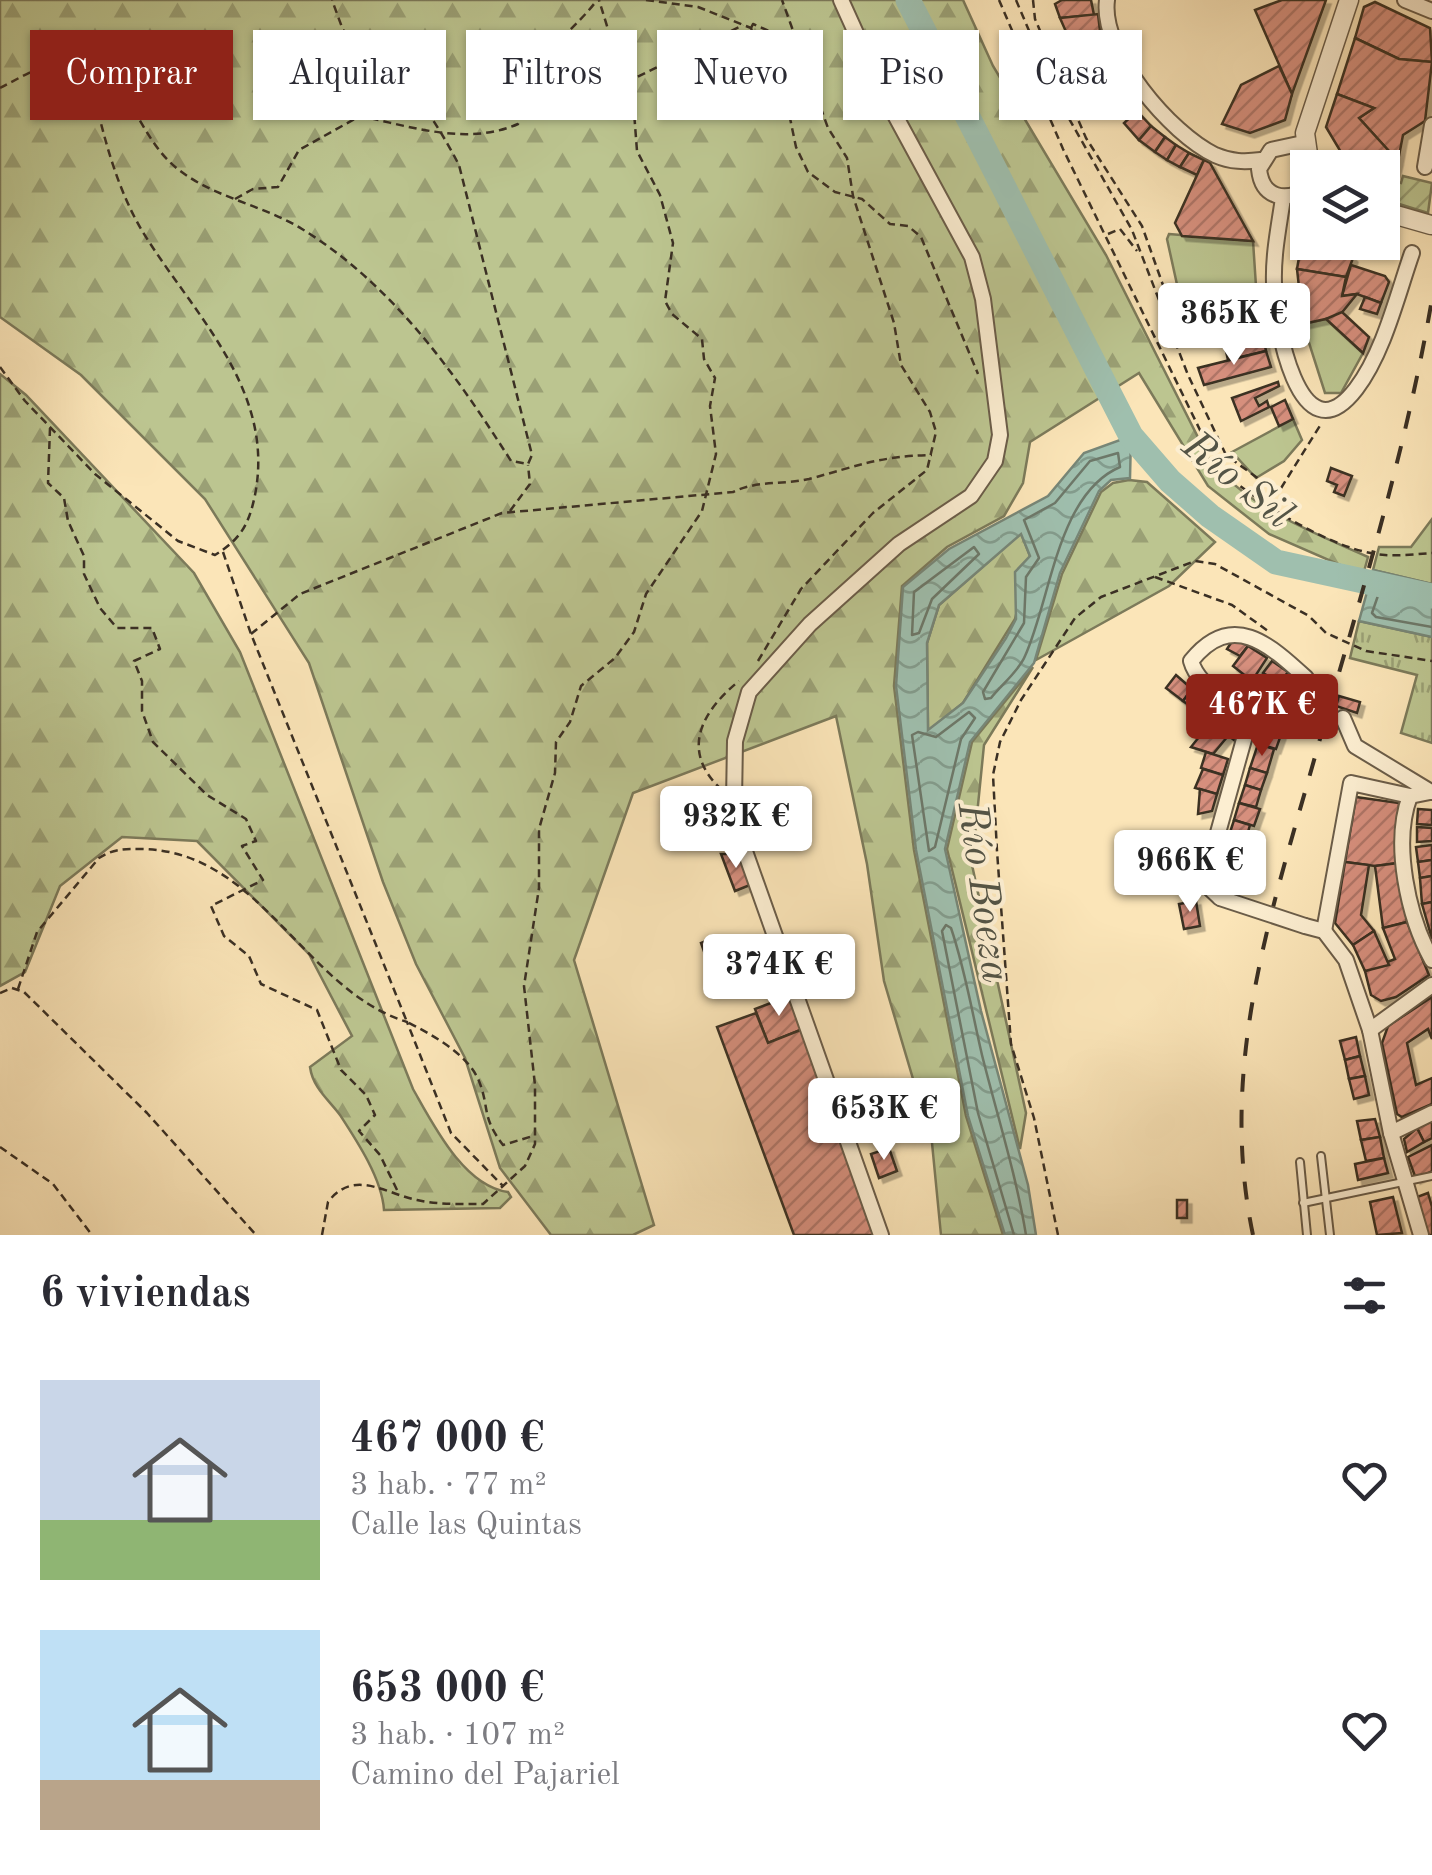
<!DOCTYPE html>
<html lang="es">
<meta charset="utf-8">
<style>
:root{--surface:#fff;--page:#f2f2f3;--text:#2b2b33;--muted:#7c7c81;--accent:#8f2418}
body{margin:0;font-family:"Old Standard TT",serif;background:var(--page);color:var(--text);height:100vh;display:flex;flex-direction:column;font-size:38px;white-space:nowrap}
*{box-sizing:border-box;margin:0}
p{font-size:32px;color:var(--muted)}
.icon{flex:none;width:55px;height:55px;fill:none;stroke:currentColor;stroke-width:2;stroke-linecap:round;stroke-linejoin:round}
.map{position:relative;height:1235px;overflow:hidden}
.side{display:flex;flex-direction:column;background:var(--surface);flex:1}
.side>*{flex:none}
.guide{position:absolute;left:30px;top:30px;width:1372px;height:90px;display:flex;gap:20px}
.tools{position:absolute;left:1290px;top:150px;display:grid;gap:20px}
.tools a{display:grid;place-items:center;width:110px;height:110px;border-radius:0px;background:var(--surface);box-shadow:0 2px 8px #0004;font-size:50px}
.price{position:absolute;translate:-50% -85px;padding:0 22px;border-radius:10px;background:#fff;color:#222;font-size:32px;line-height:65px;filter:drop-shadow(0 2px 5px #0008)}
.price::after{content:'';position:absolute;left:50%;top:60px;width:30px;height:22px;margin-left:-15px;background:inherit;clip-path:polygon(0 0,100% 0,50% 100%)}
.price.current{background:var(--accent);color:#fff}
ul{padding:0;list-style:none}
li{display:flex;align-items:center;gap:30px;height:250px;padding:0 40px}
li span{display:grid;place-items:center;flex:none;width:280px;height:200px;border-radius:0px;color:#555}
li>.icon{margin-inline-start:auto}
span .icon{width:120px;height:120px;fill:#fffc;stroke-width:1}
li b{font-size:42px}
h2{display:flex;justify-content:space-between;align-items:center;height:120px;padding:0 40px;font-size:42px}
.chip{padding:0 35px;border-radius:0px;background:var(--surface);box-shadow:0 2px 8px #0004;font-size:35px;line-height:90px}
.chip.current{background:var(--accent);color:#fff}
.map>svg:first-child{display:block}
.grass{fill:#bcc590;stroke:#7c7a5a;stroke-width:2.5}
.forest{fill:url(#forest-firs);stroke:#7c7a5a;stroke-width:2.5}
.park{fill:url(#park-tufts);stroke:#7c7a5a;stroke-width:2.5}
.garden{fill:url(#garden-furrows);stroke:#7c7a5a;stroke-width:2.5}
.water{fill:url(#water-waves);stroke:#778677;stroke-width:2.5;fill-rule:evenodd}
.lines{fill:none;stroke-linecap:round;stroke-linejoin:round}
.shore{stroke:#6d7869;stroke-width:2.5}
.river{stroke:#9fbfae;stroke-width:25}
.building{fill:url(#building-hatch);stroke:#3b3024;stroke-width:2.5;filter:url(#shadow)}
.service-casing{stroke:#6b5d49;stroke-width:10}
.minor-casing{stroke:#6b5d49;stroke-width:18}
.tertiary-casing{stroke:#6b5d49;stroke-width:21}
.path{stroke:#3b3024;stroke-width:2.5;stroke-dasharray:8 5;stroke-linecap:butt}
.service{stroke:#fceed1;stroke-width:6}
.minor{stroke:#fceed1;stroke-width:14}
.tertiary{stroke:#fceed1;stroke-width:18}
.rail{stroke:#3b3024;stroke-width:4;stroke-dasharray:18 18;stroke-linecap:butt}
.minor-bridge-casing{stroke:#6b5d49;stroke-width:18;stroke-linecap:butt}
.minor-bridge{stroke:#fceed1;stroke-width:14}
.labels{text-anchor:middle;stroke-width:8;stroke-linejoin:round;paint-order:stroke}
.water-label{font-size:42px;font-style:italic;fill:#545446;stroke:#fceed1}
</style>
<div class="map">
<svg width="1432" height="1235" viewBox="0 0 1432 1235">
<defs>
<pattern id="forest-firs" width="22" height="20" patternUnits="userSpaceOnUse" patternTransform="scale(2.5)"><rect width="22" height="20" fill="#bcc590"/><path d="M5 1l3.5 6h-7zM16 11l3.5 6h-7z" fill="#9aa075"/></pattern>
<pattern id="park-tufts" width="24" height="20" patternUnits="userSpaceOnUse" patternTransform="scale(2.5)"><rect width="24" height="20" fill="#bcc590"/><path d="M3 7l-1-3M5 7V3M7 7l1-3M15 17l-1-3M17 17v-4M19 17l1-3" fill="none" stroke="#9aa075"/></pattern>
<pattern id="garden-furrows" width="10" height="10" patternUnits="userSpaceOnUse" patternTransform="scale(2.5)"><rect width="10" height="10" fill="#bcc590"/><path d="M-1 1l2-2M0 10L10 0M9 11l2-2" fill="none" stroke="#9aa075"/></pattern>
<pattern id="water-waves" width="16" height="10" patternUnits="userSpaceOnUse" patternTransform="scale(2.5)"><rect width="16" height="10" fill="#9fbfae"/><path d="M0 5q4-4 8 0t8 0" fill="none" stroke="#839c8d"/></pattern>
<pattern id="building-hatch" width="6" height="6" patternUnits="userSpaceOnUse" patternTransform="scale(2.5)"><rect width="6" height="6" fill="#d68f7d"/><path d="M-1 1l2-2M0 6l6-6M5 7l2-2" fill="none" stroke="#af7566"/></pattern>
<filter id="shadow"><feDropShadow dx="4.5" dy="4.5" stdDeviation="0" flood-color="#0004"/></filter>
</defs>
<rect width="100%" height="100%" fill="#fbe5b8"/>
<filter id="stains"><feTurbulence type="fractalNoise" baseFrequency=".002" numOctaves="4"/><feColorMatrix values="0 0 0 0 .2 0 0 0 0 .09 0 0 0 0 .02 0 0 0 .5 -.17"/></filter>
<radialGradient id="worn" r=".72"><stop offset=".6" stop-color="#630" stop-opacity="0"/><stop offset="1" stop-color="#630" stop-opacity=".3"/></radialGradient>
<g class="grass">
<path d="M1169,234l84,7 3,45 -78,3 -11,-50z"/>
<path d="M1326,319l37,34 -22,40h-16l-22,-69z"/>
<path d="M1293,419l9,21 -18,21 -28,17 -24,-26z"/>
<path d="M1432,519v65l-59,-14 6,-23h32z"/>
</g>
<g class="forest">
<path d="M0,0h963l30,66 113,189 103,204c41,50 101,72 159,98l-5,18 -94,-41 -61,-48 -69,-113 -109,69 -7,41 -19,33 -57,31 -45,39 -8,100 20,164 52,266 37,119h-62l-9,-92 -48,-162 -17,-117 -31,-148 -203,77 -59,167 80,265 -21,10h-82l-51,-67 -35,-110 -49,-94 -33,-82 -74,-219 -104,-164 -124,-124 -81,-58z"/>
<path d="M0,374l26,21 168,178 46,79 173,437c21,37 51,97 95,103l3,5 -11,11 -116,2c-2,-31 -27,-69 -44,-95 -12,-16 -27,-27 -30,-48l42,-31 -43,-82 -112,-113 -75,-4 -62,49 -35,86 -25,14z"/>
<path d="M1129,480l18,2 68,60 -46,44 -133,74 26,-86 39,-82 12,-9z"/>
<path d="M1021,533l9,23 -15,63 -52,84 -35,28 -1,-88 12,-38z"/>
<path d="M1033,667l-49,78 -12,120 54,248 -6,36 -73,-300 25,-107z"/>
</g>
<path class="park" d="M1359,621l73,16v106l-31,-10 16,-58 -67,-17z"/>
<path class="garden" d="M1403,176l29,7 -4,30 -45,-14v-21l18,5z"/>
<g class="water">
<path d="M1131,436l-1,42 -19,2 -12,11 -39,82 -26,90 -64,79 -25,107 36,162 47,174 8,50h-31l-37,-119 -52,-266 -20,-164 7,-99 46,-38 99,-53 36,-43zM1021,534l9,22 -15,16 1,47 -10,19 -43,65 -35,27 -1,-87 12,-38z"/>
<path d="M1373,570l59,14v53l-73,-16z"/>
</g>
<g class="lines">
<g class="shore">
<path d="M1118,453l2,14c-63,27 -69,132 -95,189 -6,15 -24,29 -34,42l-6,1 -2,-7 41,-69 2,-46 13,-19 -15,-38 31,-17 35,-42z"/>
<path d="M974,547l5,7 -47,45 -13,34 -7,2 2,-43z"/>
<path d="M1432,593l-50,-9 -10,29 4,4 56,10"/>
<path d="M969,712l6,6 -14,21 -26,108 -6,4 -17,-116 6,-3 18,5z"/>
<path d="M1014,1235l-36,-122 -36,-182 4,-6 5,3c14,41 21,84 31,127 15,60 34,119 44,180"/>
</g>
<path class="river" d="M908,0l223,436 39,45 40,35 66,46 156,34"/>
</g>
<g class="building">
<path d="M1062,0h29l3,15 -34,3 -5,-14z"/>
<path d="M1282,0h44l-34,94 -37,-84z"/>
<path d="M1375,2l55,26 2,34 -33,-3 -44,-21 9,-31z"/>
<path d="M1098,14l2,17 -33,3 -7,-16z"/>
<path d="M1100,31l4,16 -24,6 -5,-20z"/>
<path d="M1355,38l44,21 33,3 -7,59 -22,14 -5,26 -39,-43 15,-10 -37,-14z"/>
<path d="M1104,47l12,33 -25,16 -17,-41z"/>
<path d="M1279,66l13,28 -7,26 -35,13 -28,-9 19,-39z"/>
<path d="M1116,80l18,27 -13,7 -17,-26z"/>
<path d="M1337,94l37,14 -15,10 39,43 -3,13 -50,-15 -19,-32z"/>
<path d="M1137,111l14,15 -12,14 -15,-17z"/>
<path d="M1151,126l14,11 -10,15 -16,-12z"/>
<path d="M1165,137l11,8 -9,15 -12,-8z"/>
<path d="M1176,145l13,8 -9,14 -13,-7z"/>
<path d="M1189,153l15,7 -7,15 -17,-8z"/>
<path d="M1204,160l6,3 43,78 -71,-5 -7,-13z"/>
<path d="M1308,237v5h45l-8,7 8,9 -7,19 -49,-8 4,-23z"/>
<path d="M1351,265l34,11 4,6 -8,21 -24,-9 -15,2z"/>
<path d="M1297,269l49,8 -4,19 15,-2 -18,22 -36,8z"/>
<path d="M1240,286h16l1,16 -16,2z"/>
<path d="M1365,297l16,6 -4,11 -17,-5z"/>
<path d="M1257,302l6,33 -29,5 -5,-35z"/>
<path d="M1342,312l27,25 -6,16 -37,-34z"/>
<path d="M1263,335l3,16 -38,9 -4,-18z"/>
<path d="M1266,351l5,16 -67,18 -6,-17z"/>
<path d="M1278,382l1,4 -24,12 4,8 8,-5 2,6 -28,14 -9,-23z"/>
<path d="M1285,400l8,19 -14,7 -8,-19z"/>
<path d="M1331,468l21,8 -8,20 -10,-4 3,-7 -10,-4z"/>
<path d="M1234,638l14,8 -8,10 -13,-7z"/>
<path d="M1248,646l19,12 -15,23 -19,-15z"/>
<path d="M1272,661l16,11 -13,17v-9l-12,-7z"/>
<path d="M1176,675l16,14 -9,12 -17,-13z"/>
<path d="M1260,679l15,10 -18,21 -13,-11z"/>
<path d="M1192,689l15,11 -9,12 -15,-11z"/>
<path d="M1339,696l21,6 -3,11 -21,-7z"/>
<path d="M1267,698l9,7 2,26 -15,-3 -6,-18z"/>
<path d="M1207,700l13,11 -9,11 -13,-10z"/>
<path d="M1220,711l17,13 -3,16 -23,-18z"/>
<path d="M1211,722l17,14 -15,18 -22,-7z"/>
<path d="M1263,728l19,4 -6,17 -18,-5z"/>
<path d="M1258,744l16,5 -7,24 -17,-5z"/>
<path d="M1206,752l22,7 -5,16 -22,-7z"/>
<path d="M1250,768l17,5 -6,17 -16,-5z"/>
<path d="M1203,769l20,6 -6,19 -22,-6z"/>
<path d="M1245,785l16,5 -5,17 -17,-4z"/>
<path d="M1200,789l17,5 -5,17 -14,3z"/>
<path d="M1356,797l43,6 -1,60 -23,3 -30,-4z"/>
<path d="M1239,803l21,6 -6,17 -20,-6z"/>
<path d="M1418,809l14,1v15l-15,-1z"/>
<path d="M1234,820l16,5 -9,31 -17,-5z"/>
<path d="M1417,827l15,1v13l-15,1z"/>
<path d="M1432,845v15l-14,2 -2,-15z"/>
<path d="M1224,851l17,5 -6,16 -16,-5z"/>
<path d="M721,854h18l11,31 -15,6z"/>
<path d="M1432,860v16l-12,2 -2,-16z"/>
<path d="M1345,862l24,3 -8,50 13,16 -21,14 -18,-22z"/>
<path d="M1398,863l9,59 -24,6 -8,-62z"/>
<path d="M1219,867l16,5 -6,16 -15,-5z"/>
<path d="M1432,876v26l-10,2 -2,-26z"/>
<path d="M1196,901l4,25 -16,3 -5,-25z"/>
<path d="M1432,902v37l-10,-35z"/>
<path d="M1407,922l22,53 -33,22 -15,4 -10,-6 -6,-24 30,-12 -12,-31z"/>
<path d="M1374,931l15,34 -24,6 -12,-26z"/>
<path d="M716,937l17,33 -20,7 -12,-34z"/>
<path d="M792,995l11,34 -35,14 -13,-34z"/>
<path d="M1432,997v42l-4,-10 -21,14 9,42 16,-7v26l-30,13 -5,-3 -15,-71 6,-17z"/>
<path d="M756,1013l12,30 35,-14 73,206h-82l-77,-208z"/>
<path d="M1356,1037l4,19 -15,4 -5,-19z"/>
<path d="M1360,1056l5,20 -16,3 -4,-19z"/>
<path d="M1365,1076l4,19 -15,4 -5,-20z"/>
<path d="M1375,1119l5,18 -19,3 -4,-19z"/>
<path d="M1432,1121v17l-8,4 -7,-14z"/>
<path d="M1417,1128l7,14 -17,10 -3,-13z"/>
<path d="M1380,1137l4,21 -18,3 -5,-21z"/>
<path d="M1432,1145v26l-16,8 -8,-22z"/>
<path d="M889,1148l8,23 -18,7 -8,-24z"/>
<path d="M1384,1158l4,15 -30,7 -3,-16z"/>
<path d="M1428,1193l4,14v28h-5l-10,-38z"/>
<path d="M1393,1197l9,36 -25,2 -7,-33z"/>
<rect x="1177" y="1200" width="10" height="18"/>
</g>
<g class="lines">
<defs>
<g id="service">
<path d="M1321,1156l9,79"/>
<path d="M1300,1162l7,73"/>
<path d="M1303,1203l129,-27"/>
</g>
<g id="minor">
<path d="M841,0l42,93 89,164 11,42 17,136 -5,26 -24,35 -72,48 -89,80 -61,68 -14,49 -1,60 7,39 140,395"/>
<path d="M1107,0c-7,52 64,134 108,155 16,7 30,7 46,5"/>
<path d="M1405,0l27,11"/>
<path d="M1303,143l-32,7 -12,19c3,29 26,34 49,19"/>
<path d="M1425,167l7,-42"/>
<path d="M1283,198c-4,28 -10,56 -9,85 0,37 25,180 82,106 28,-37 41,-93 56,-136"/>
<path d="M1343,718l12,28 76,46"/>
<path d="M1430,792l-20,4c-18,47 -2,121 22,164"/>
<path d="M1220,898l-16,-15 44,-158c-15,-25 -49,-36 -57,-64 41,-51 78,-17 115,17"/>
<path d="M1305,926l19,5 22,29 24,70 21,103 30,102"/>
<path d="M1324,931l27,-148 59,13"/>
<path d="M1370,1030l62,-45"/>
<path d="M1391,1133l41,-20"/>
</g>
<g id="tertiary">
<path d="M1310,168l-5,-35 44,-133"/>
<path d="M1382,211l49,14"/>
</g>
</defs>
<use href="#service" class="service-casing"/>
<use href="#minor" class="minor-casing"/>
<use href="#tertiary" class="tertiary-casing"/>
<g class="path">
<path d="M646,0l52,7 53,21 14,47 20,19 11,53 12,25 27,20 27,7 28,25 18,2 13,11 57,137"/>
<path d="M999,0l64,149 156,320c38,33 115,83 166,86 15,1 32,-1 47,-2"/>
<path d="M1016,0l42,99 74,131 56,145 38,80 52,38 43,-69"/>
<path d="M1033,0l2,19 51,119 56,88 38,107"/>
<path d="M751,28l2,-4 23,10 14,18h9"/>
<path d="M536,80l39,-9 58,8 110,-54"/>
<path d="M0,88c30,-15 66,-41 96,-17"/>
<path d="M235,199l18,-10 25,-2 21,-37 61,-34c53,11 107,30 158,8 10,-25 18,-54 35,-75 13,-17 31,-31 44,-49"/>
<path d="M1108,234l12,-5 17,22"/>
<path d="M0,367l25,34 70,73 83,67 37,14c26,-16 34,-31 40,-60 21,-107 -64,-183 -114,-266 -25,-43 -39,-97 -49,-145v-8l13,-3c31,28 40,71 74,97 36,28 84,35 123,59 91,56 153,144 209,232l17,3 4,-9 -73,-290c-26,-50 -64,-107 -116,-135l-11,-30"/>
<path d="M50,428l-2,55 16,15 4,23 16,35v18l16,34 17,20h35l8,21 -26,12 8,20v30l11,31 54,53 39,24 10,22 -14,5 21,34 -52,26 13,30 25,20 12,28 56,26 24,60 25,25 9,20 -16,16 21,24 19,39"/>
<path d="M510,511l20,-27 -2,-19"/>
<path d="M223,552l28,82 156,388c24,12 61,32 72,59 11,28 2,35 24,64l30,-9"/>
<path d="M1155,577l77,28 36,26"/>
<path d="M251,634l49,-40 202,-81 231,-21c25,-12 50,-7 76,-13 49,-13 70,-23 123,-24"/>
<path d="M758,661l43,-72 72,-76 54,-43 9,-38 -6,-20 -29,-47 -7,-42 -41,-127 -6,-38 -19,-30 -46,-128"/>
<path d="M722,790c-43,-39 -20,-79 17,-109"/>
<path d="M18,989l19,-57 62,-74c15,-10 27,-9 44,-9 118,3 161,141 264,173l44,111 52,53"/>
<path d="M0,993l12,-5 12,4 123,121 109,122"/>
<path d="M0,1147l53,37 39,51"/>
<path d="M322,1235l6,-33c26,-34 58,-8 89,-2 22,5 45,4 66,4l42,-38 10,-22v-59l-11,-99 15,-98v-59l16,-56 1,-31 14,-20 11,-36 34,-28 19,-26 12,-38 56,-83 14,-57 -6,-48 5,-28 -11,-19 -2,-20 -30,-25 -7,-13 8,-58 -13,-48 -23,-44 -6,-78 -20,-34 -12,-39"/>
<path d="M1058,1235l-24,-117 -23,-74 -14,-193 -4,-76 7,-33 21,-42 54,-82 26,-21 94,-36 20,3 94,52 17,17 40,18 66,10"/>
</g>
<use href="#service" class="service"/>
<use href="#minor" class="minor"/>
<use href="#tertiary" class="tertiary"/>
<path class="rail" d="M1253,1235c-36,-171 20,-327 65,-489 42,-148 88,-295 114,-447"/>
<defs>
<path id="minor-bridge" d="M1220,898l85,28"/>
</defs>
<use href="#minor-bridge" class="minor-bridge-casing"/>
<use href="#minor-bridge" class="minor-bridge"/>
</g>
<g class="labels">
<g class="water-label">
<text transform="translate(1239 478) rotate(39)" y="15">Río Sil</text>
<text transform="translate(986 892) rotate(82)" y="15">Río Boeza</text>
</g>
</g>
<rect width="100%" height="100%" filter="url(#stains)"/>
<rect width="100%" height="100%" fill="url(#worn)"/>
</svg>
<div class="tools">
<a><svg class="icon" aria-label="layers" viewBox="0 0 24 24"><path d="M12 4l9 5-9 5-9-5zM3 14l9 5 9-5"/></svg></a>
</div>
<b class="price" style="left:1234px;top:368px">365K €</b>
<b class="price current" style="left:1262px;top:759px">467K €</b>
<b class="price" style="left:736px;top:871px">932K €</b>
<b class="price" style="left:1190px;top:915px">966K €</b>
<b class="price" style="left:779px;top:1019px">374K €</b>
<b class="price" style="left:884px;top:1163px">653K €</b>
<div class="guide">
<a class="chip current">Comprar</a>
<a class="chip">Alquilar</a>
<a class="chip">Filtros</a>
<a class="chip">Nuevo</a>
<a class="chip">Piso</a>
<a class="chip">Casa</a>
</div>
</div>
<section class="side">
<h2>6 viviendas<svg class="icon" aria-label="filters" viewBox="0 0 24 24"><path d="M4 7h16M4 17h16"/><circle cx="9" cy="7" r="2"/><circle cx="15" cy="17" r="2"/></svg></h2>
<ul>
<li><span style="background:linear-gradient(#c9d6e8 70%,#8fb573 0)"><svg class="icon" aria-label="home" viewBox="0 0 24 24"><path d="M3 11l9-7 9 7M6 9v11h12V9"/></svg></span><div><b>467 000 €</b><p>3 hab. · 77 m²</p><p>Calle las Quintas</p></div><svg class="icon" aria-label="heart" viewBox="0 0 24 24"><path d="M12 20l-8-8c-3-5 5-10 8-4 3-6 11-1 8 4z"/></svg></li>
<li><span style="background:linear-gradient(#bfe0f5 75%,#b9a48a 0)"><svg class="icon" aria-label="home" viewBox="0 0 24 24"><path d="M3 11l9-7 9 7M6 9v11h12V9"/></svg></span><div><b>653 000 €</b><p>3 hab. · 107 m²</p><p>Camino del Pajariel</p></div><svg class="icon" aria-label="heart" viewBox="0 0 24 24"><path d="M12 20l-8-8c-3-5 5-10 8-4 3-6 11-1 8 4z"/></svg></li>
</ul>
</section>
